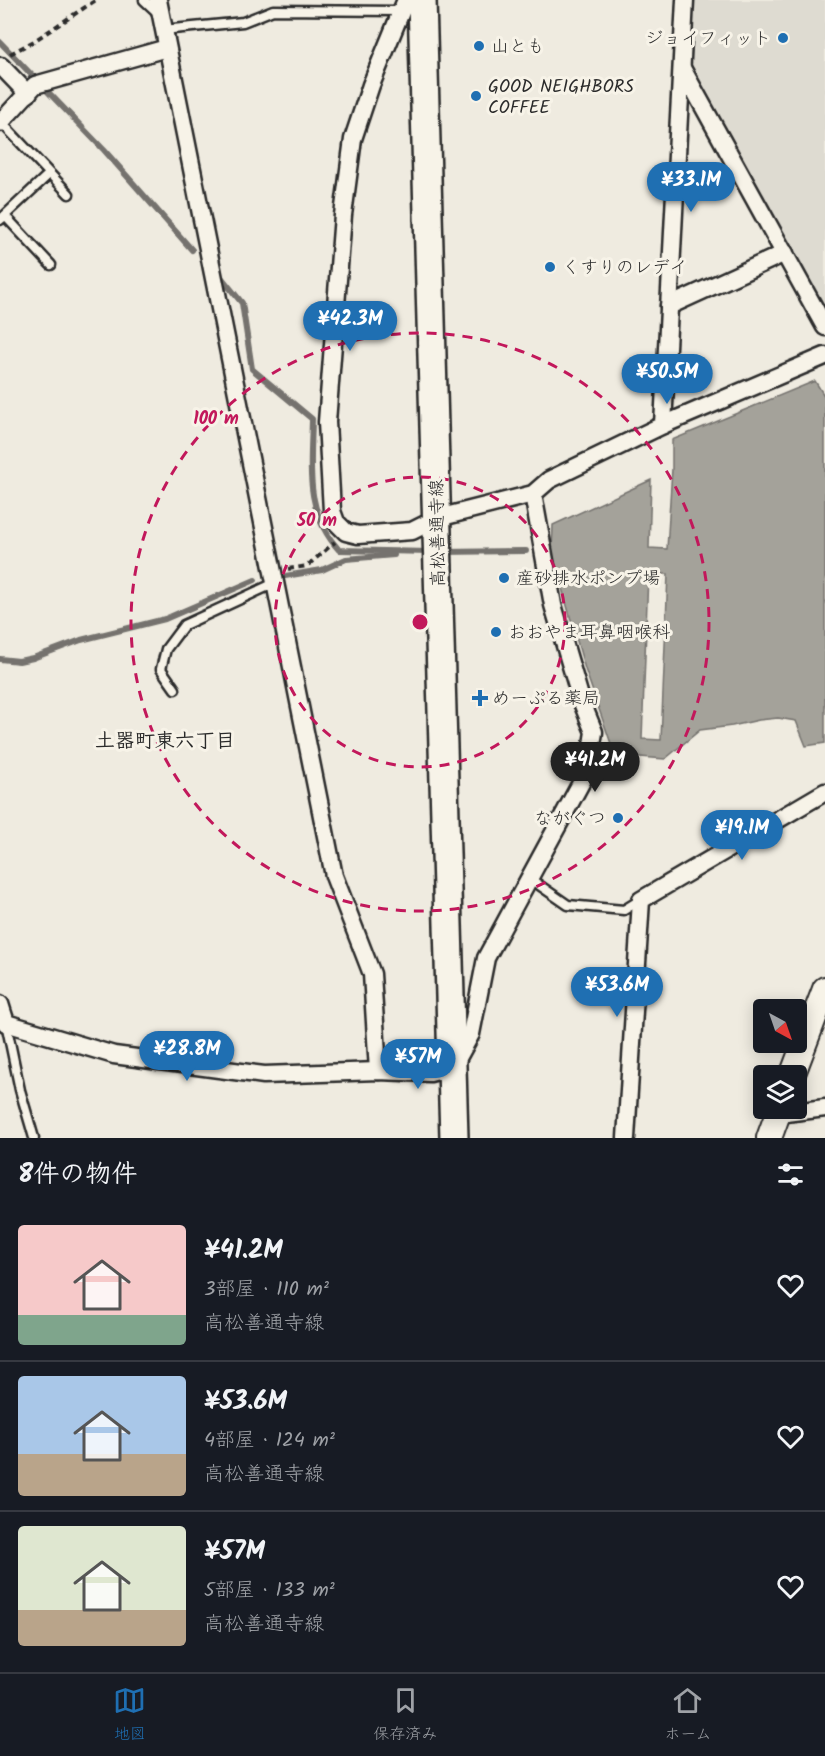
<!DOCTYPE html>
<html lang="ja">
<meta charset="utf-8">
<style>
:root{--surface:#171b24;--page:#20242c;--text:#f1f3f6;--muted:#9ea1a6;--line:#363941;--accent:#1f6fb2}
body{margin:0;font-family:Kalam,"Klee One",sans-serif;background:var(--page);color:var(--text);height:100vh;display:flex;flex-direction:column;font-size:22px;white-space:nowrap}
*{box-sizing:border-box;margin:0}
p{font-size:20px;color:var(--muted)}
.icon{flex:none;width:33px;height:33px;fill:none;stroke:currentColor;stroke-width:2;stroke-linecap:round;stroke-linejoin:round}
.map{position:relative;height:1138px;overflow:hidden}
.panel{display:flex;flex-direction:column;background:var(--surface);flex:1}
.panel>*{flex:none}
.needle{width:39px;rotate:140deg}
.fabs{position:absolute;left:753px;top:999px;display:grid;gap:12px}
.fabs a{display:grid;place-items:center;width:54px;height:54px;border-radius:6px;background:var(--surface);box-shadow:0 3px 15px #0003;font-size:30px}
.price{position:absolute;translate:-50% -51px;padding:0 14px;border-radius:21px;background:var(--accent);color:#fff;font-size:20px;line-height:39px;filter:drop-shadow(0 2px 3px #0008)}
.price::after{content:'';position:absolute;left:50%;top:36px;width:18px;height:14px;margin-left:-9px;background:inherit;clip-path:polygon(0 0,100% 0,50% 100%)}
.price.current{background:#222;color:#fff}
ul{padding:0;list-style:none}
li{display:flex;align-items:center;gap:18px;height:150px;padding:0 18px}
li+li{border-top:2px solid var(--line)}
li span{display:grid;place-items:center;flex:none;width:168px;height:120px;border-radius:6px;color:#555}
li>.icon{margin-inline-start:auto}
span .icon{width:72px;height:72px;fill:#fffc;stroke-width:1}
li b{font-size:26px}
h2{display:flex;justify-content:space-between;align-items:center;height:72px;padding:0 18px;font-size:26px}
.menu{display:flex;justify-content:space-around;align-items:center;height:84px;border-top:2px solid var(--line);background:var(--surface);font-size:16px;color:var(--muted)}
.menu a{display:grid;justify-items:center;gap:3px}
.menu .current{color:var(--accent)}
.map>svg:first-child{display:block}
.built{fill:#dedbd1}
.water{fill:#a4a29a;stroke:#74726e;stroke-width:1.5;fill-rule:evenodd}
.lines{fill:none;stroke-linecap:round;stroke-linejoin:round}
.stream{stroke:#74726e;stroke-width:6}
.lane-casing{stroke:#2b2b2b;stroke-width:13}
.street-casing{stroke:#2b2b2b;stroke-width:21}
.secondary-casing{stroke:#2b2b2b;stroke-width:28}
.primary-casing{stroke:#2b2b2b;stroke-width:32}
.path{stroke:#2b2b2b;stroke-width:4;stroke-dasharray:6 4.5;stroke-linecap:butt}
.lane{stroke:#f7f3e8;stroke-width:8}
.street{stroke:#f7f3e8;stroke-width:16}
.secondary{stroke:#f7f3e8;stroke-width:24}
.primary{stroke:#f7f3e8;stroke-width:27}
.ring{fill:none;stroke:#c2185b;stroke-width:3;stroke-dasharray:10 8}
.poi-dot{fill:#1f6fb2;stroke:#f7f3e8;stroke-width:2}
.labels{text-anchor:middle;stroke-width:6;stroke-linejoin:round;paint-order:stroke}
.poi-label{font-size:18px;fill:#2b2b2b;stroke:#f7f3e8;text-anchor:start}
.street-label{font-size:18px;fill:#2b2b2b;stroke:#f7f3e8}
.neighbourhood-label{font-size:20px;font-weight:bold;fill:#2b2b2b;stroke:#f7f3e8}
.centre{fill:#c2185b;stroke:#f7f3e8;stroke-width:3}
.ring-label{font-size:18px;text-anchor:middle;font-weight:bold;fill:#c2185b;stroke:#f7f3e8;stroke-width:6;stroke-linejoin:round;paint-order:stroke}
</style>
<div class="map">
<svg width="825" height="1138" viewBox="0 0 825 1138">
<rect width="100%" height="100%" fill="#efebe0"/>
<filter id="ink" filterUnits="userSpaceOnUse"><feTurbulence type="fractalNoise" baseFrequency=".0167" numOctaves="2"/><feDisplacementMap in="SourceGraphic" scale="12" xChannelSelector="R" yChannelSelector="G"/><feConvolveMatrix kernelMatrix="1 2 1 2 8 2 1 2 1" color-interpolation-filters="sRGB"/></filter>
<g filter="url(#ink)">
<path class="built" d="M691,0h134v307l-137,-251z"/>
<path class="water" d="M815,381l10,16v346l-19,3 -10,-25 -18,-3 -19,2 -27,6 -32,4 -35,29 -50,-4 -30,-86 -33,-116 1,-28 98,-45 -2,68 18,1 5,-80v-29zM648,574h20l-7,166 -19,-1z"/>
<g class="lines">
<g class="stream">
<path d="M0,42l104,108 88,100"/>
<path d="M221,277l21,26 10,66 60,50c-1,48 -8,92 27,131l91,2"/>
<path d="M443,552l83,-1"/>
<path d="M285,576l37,-6 24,-11 48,-4"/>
<path d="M0,659l19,2 14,-3 48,-18 84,-21 90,-39"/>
</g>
<defs>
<g id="lane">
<path d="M144,0l14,13"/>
<path d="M163,30l80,-8 30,-12 128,1"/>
<path d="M1,122l68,72"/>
<path d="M5,216l46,49"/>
<path d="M0,220l49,-46"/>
<path d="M175,689l-14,-20 5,-20 18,-24 91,-42"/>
<path d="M529,878l39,27 56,5 16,-10"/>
<path d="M6,1023l14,67 14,48"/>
</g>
<g id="street">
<path d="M158,0l176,876 38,98 6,97"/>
<path d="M411,0l-6,2 -34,83 -18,54 -10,76 -16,207 5,89 4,11 10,10 12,3 54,-4 26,-13 95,-24 16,-14 114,-55 162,-69"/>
<path d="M1,66l27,28"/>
<path d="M682,68l143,259"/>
<path d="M0,123l35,-38 132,-37"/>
<path d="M669,306l116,-53"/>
<path d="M663,425l22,-425"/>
<path d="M0,1004l6,19 108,32 150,20 114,-4 52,2 23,-6 18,-33 15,-76 102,-188 6,-38 -13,-32 -28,-95 -20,-111"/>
<path d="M778,1114l47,-6"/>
<path d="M626,1138l15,-238 184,-108"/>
</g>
<g id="secondary">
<path d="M792,1076l33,-87"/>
<path d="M769,1138l11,-30"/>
</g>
<path id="primary" d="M422,0l32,1138"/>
</defs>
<use href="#lane" class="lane-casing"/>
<use href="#street" class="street-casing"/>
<use href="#secondary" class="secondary-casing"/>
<use href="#primary" class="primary-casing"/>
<g class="path">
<path d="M10,54l24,-13 62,-41"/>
<path d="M288,569l19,-3 28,-24"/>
</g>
<use href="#lane" class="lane"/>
<use href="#street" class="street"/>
<use href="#secondary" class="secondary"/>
<use href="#primary" class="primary"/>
</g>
</g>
<g class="ring">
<circle cx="420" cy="622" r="145"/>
<circle cx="420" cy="622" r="289"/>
</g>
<g class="poi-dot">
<circle cx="783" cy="38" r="6"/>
<circle cx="479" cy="46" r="6"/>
<circle cx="476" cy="96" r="6"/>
<circle cx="550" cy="267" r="6"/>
<circle cx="504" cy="578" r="6"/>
<circle cx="496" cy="632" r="6"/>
<path d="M477 689h6v6h6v6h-6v6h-6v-6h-6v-6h6z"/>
<circle cx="618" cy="818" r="6"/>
</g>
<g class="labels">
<g class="poi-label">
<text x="771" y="44" text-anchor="end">ジョイフィット</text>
<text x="491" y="52">山とも</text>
<text x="488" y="92">GOOD NEIGHBORS<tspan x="488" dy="21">COFFEE</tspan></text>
<text x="562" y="273">くすりのレデイ</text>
<text x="516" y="584">産砂排水ポンプ場</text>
<text x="508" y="638">おおやま耳鼻咽喉科</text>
<text x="492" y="704">めーぷる薬局</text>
<text x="606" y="824" text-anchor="end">ながぐつ</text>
</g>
<g class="street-label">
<text transform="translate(437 533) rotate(-91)" y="6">高松善通寺線</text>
</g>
<g class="neighbourhood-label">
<text x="165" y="747">土器町東六丁目</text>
</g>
</g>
<circle cx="420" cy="622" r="9" class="centre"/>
<g class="ring-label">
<text x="216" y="424">100 m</text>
<text x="317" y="526">50 m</text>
</g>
</svg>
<div class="fabs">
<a><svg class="needle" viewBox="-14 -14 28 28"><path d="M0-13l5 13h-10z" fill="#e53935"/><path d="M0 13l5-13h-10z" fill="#9ea1a6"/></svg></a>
<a><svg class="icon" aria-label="layers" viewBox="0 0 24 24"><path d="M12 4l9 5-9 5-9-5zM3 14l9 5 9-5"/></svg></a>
</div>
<b class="price" style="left:691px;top:213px">¥33.1M</b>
<b class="price" style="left:350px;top:352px">¥42.3M</b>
<b class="price" style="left:667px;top:405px">¥50.5M</b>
<b class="price current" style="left:595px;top:793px">¥41.2M</b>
<b class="price" style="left:742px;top:861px">¥19.1M</b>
<b class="price" style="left:617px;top:1018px">¥53.6M</b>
<b class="price" style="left:187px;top:1082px">¥28.8M</b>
<b class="price" style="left:418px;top:1090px">¥57M</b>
</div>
<section class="panel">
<h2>8件の物件<svg class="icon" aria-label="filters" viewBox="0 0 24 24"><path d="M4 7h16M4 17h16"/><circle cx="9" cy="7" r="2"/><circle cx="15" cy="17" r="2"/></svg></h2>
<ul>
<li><span style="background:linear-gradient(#f6c9c9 75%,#7fa58c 0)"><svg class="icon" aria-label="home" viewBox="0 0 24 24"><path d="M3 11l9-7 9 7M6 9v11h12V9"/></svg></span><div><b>¥41.2M</b><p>3部屋 · 110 m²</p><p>高松善通寺線</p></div><svg class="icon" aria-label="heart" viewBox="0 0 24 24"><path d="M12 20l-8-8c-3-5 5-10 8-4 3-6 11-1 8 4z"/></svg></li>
<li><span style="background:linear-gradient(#a9c7e8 65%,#b9a48a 0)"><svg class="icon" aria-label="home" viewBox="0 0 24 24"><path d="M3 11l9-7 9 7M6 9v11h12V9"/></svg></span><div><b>¥53.6M</b><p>4部屋 · 124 m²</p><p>高松善通寺線</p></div><svg class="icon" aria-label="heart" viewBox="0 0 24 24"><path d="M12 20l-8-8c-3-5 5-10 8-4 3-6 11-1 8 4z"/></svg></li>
<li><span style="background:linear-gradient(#dfe7d0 70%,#b9a48a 0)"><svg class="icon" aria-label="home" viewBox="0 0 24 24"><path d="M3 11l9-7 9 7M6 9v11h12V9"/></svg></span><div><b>¥57M</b><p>5部屋 · 133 m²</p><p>高松善通寺線</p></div><svg class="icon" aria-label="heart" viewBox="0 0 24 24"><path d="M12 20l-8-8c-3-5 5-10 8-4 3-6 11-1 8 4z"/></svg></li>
</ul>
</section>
<nav class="menu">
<a class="current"><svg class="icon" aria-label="map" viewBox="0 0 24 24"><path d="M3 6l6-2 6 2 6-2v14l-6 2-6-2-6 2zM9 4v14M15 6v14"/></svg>地図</a>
<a><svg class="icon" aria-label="saved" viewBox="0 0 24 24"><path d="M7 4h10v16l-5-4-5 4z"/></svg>保存済み</a>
<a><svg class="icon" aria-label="home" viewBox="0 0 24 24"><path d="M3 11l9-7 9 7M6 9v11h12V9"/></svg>ホーム</a>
</nav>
